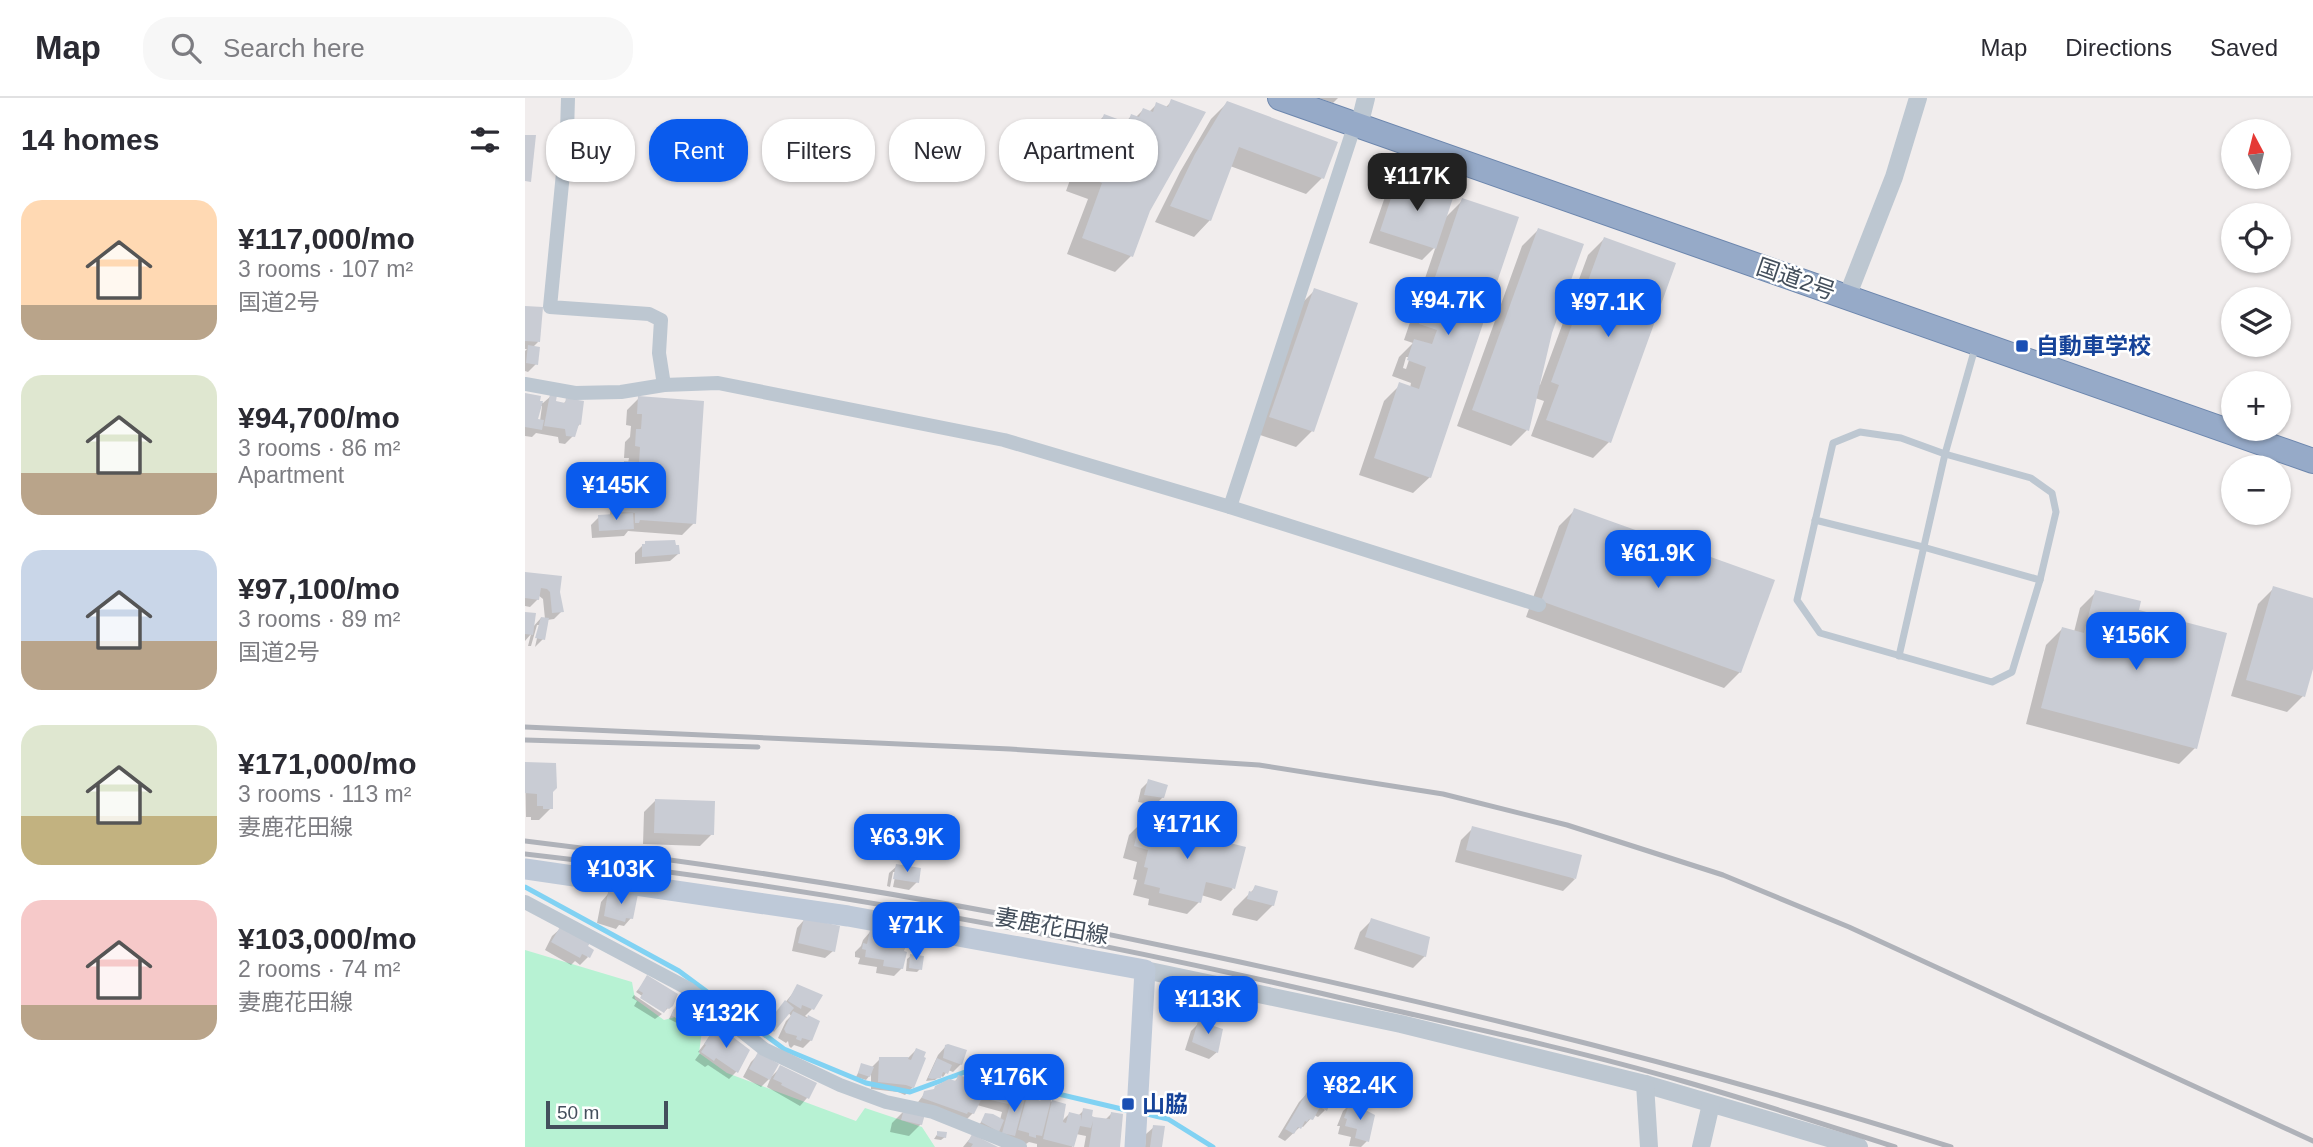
<!DOCTYPE html>
<meta charset="utf-8">
<style>
:root{--surface:#fff;--page:#f7f7f7;--text:#2b2b33;--muted:#7c7c81;--line:#e1e1e2;--accent:#0a5bed}
body{margin:0;font-family:Arial,"Noto Sans JP",sans-serif;background:var(--page);color:var(--text);height:100vh;display:flex;flex-direction:column;font-size:26px;white-space:nowrap}
*{box-sizing:border-box;margin:0}
p{font-size:23px;color:var(--muted)}
.icon{flex:none;width:38px;height:38px;fill:none;stroke:currentColor;stroke-width:2;stroke-linecap:round;stroke-linejoin:round}
.map{position:relative;flex:1;overflow:hidden}
.panel{display:flex;flex-direction:column;background:var(--surface);width:525px}
.panel>*{flex:none}
.top-card{position:absolute;left:21px;top:21px;width:665px;height:63px;display:flex;gap:14px}
.needle{width:46px;rotate:353deg}
.tools{position:absolute;left:1696px;top:21px;display:grid;gap:14px}
.tools a{display:grid;place-items:center;width:70px;height:70px;border-radius:50%;background:var(--surface);box-shadow:0 2px 5px #0004;font-size:35px}
.scale{position:absolute;left:21px;bottom:18px;width:122px;box-sizing:border-box;padding-left:7px;border:4px solid #444f5c;border-top:0;font-size:19px;line-height:24px;white-space:nowrap;color:#444f5c;-webkit-text-stroke:5px #fff;paint-order:stroke}
.price{position:absolute;translate:-50% -60px;padding:0 16px;border-radius:14px;background:var(--accent);color:#fff;font-size:23px;line-height:46px;filter:drop-shadow(0 2px 4px #0008)}
.price::after{content:'';position:absolute;left:50%;top:42px;width:21px;height:16px;margin-left:-10px;background:inherit;clip-path:polygon(0 0,100% 0,50% 100%)}
.price.selected{background:#222;color:#fff}
ul{padding:0;list-style:none}
li{display:flex;align-items:center;gap:21px;height:175px;padding:0 21px}
li span{display:grid;place-items:center;flex:none;width:196px;height:140px;border-radius:21px;color:#555}
li>.icon{margin-inline-start:auto}
span .icon{width:84px;height:84px;fill:#fffc;stroke-width:1}
li b{font-size:30px}
h2{display:flex;justify-content:space-between;align-items:center;height:84px;padding:0 21px;font-size:30px}
.chip{padding:0 24px;border-radius:28px;background:var(--surface);box-shadow:0 2px 5px #0004;font-size:24px;line-height:63px}
.chip.selected{background:var(--accent);color:#fff}
header{display:flex;align-items:center;gap:42px;box-sizing:border-box;height:98px;padding:0 35px;background:var(--surface);border-bottom:2px solid var(--line)}
header strong{font-size:33px}
nav{display:flex;gap:38px;margin-inline-start:auto;font-size:24px}
.search{width:490px;height:63px;background:var(--page);display:flex;align-items:center;gap:18px;box-sizing:border-box;padding:0 24px;border-radius:28px;color:var(--muted);font-size:26px}
main{display:flex;flex:1;min-height:0}
.map>svg:first-child{display:block}
.green{fill:#b7f2d3}
.shadow{fill:#0003;fill-rule:evenodd}
.lines{fill:none;stroke-linecap:round;stroke-linejoin:round}
.stream{stroke:#81d2f3;stroke-width:5}
.building{fill:#c9ccd4}
.trunk-casing{stroke:#6c86ad;stroke-width:26}
.service{stroke:#bdc7d1;stroke-width:7}
.minor{stroke:#bdc7d1;stroke-width:14}
.tertiary{stroke:#bdc7d1;stroke-width:18}
.secondary{stroke:#bec9d8;stroke-width:21}
.trunk{stroke:#96aac8;stroke-width:24}
.rail{stroke:#afb2b9;stroke-width:5}
.transit-dot{fill:#1a4fb4;stroke:#fff;stroke-width:2.5}
.labels{text-anchor:middle;stroke-width:5;stroke-linejoin:round;paint-order:stroke}
.street-label{font-size:23px;fill:#444f5c;stroke:#fff}
.transit-label{font-size:23px;font-weight:bold;fill:#164399;stroke:#fff;text-anchor:start}
</style>
<header>
<strong>Map</strong>
<div class="search"><svg class="icon" aria-label="search" viewBox="0 0 24 24"><circle cx="10" cy="10" r="6"/><path d="M15 15l6 6"/></svg>Search here</div>
<nav><a>Map</a><a>Directions</a><a>Saved</a></nav>
</header>
<main>
<section class="panel">
<h2>14 homes<svg class="icon" aria-label="filters" viewBox="0 0 24 24"><path d="M4 7h16M4 17h16"/><circle cx="9" cy="7" r="2"/><circle cx="15" cy="17" r="2"/></svg></h2>
<ul>
<li><span style="background:linear-gradient(#ffd9b3 75%,#b9a48a 0)"><svg class="icon" aria-label="home" viewBox="0 0 24 24"><path d="M3 11l9-7 9 7M6 9v11h12V9"/></svg></span><div><b>¥117,000/mo</b><p>3 rooms · 107 m²</p><p>国道2号</p></div></li>
<li><span style="background:linear-gradient(#dfe7d0 70%,#b9a48a 0)"><svg class="icon" aria-label="home" viewBox="0 0 24 24"><path d="M3 11l9-7 9 7M6 9v11h12V9"/></svg></span><div><b>¥94,700/mo</b><p>3 rooms · 86 m²</p><p>Apartment</p></div></li>
<li><span style="background:linear-gradient(#c9d6e8 65%,#b9a48a 0)"><svg class="icon" aria-label="home" viewBox="0 0 24 24"><path d="M3 11l9-7 9 7M6 9v11h12V9"/></svg></span><div><b>¥97,100/mo</b><p>3 rooms · 89 m²</p><p>国道2号</p></div></li>
<li><span style="background:linear-gradient(#dfe7d0 65%,#c2b280 0)"><svg class="icon" aria-label="home" viewBox="0 0 24 24"><path d="M3 11l9-7 9 7M6 9v11h12V9"/></svg></span><div><b>¥171,000/mo</b><p>3 rooms · 113 m²</p><p>妻鹿花田線</p></div></li>
<li><span style="background:linear-gradient(#f6c9c9 75%,#b9a48a 0)"><svg class="icon" aria-label="home" viewBox="0 0 24 24"><path d="M3 11l9-7 9 7M6 9v11h12V9"/></svg></span><div><b>¥103,000/mo</b><p>2 rooms · 74 m²</p><p>妻鹿花田線</p></div></li>
</ul>
</section>
<div class="map">
<svg width="1788" height="1049" viewBox="0 0 1788 1049">
<rect width="100%" height="100%" fill="#f1eded"/>
<path class="green" d="M0,852l107,32 3,17 29,21 15,-4 23,15 -3,22 28,20 129,48 9,-13 57,19 13,20h-410z"/>
<g class="shadow">
<path d="M794,0h19l-5,5z"/>
<path d="M647,3l-24,110 -17,45 -16,16 -48,-18 21,-55 -22,-8 8,-22 12,-12 -6,-3 8,-22 16,-16 21,7 6,-7 4,2 8,-8 6,2 8,-8 9,3z"/>
<path d="M702,5l95,75 -16,16 -76,-28 -20,54 -16,17 -39,-15 25,-50 31,-53z"/>
<path d="M874,81l45,40 19,-19 -33,277 -17,16 -54,-18 25,-74 16,-16 10,3 1,-5 -19,-7 7,-19 14,-14 -9,-3 32,-94 -14,14 -53,-17 18,-52zM881,259h4l-4,12 -3,-1z"/>
<path d="M1013,132l12,103 -12,52h2l48,-130 16,-16 5,203 -16,16 -62,-22 13,-35 -9,-3 -8,32 -16,16 -54,-20 65,-180z"/>
<path d="M790,192l-3,141 -16,16 -42,-14 45,-127z"/>
<path d="M0,210l13,34 -6,6 4,16 -8,8 -3,-1v-20l2,-2h-2z"/>
<path d="M0,296l18,9 8,-7 3,7 9,1 4,-4 13,24 -4,4 -3,8 -8,8 -6,-1 -1,-6 -22,-4 -4,4 -7,-1zM15,308h2l-2,15 -5,-1z"/>
<path d="M114,300l55,125 -12,12 -54,-4 -4,5 -32,2 -1,-13 8,-8 11,-1 3,-41 12,-12h3l1,-5h-5l1,-16 5,-5 1,-11 -5,-1 1,-15z"/>
<path d="M1050,412l165,162 -16,16 -198,-71 33,-91z"/>
<path d="M118,447l35,9 -8,7 -35,3v-11z"/>
<path d="M0,476l33,18 4,19 -8,8 -7,1 -4,19 -8,8 5,-22h-3l-6,21h-3l3,-12 -6,7v-27l7,14 9,-10 4,1 -2,-20 -5,-4v4l-8,8 -5,-1z"/>
<path d="M1749,490l39,12v62l-10,34 -16,16 -56,-16 27,-92z"/>
<path d="M1571,494l41,19 58,137 -16,16 -153,-40 20,-79 16,-16 12,3 6,-24z"/>
<path d="M0,666l26,27v17l-12,12h-8v-3h-5z"/>
<path d="M624,683l14,16 -8,8 -17,-3 3,-13z"/>
<path d="M131,702l56,34 -12,12 -57,-2 1,-32z"/>
<path d="M616,725l92,66 -12,12 -20,-6 -2,7 -12,12 -39,-9 1,-6 -16,-4 4,-15 -4,-1 4,-17 -14,-4 6,-23z"/>
<path d="M948,730l102,51 -12,12 -108,-29 6,-22z"/>
<path d="M372,768l20,16 -8,8 -16,-3 3,-15h-3l-3,15 -3,-1 2,-13z"/>
<path d="M731,789l17,18 -16,16 -25,-6 2,-6z"/>
<path d="M83,796l23,24 -7,8 -5,-1 -3,4 -19,-6 4,-21z"/>
<path d="M279,822l29,31 -8,7 -33,-7 5,-23z"/>
<path d="M847,822l53,36 -12,12 -59,-19 6,-17z"/>
<path d="M35,831l28,28 -8,8 -5,-4 -4,4 -26,-15 7,-14z"/>
<path d="M345,834l32,17v19l-8,8 -18,-3 1,-6 -19,-3 2,-6 -5,-1v-5l6,-6 2,-6z"/>
<path d="M386,858l9,13 -3,3 -11,-1 1,-12z"/>
<path d="M123,880l20,30 -3,3 -29,-19z"/>
<path d="M273,889l14,22 -7,7 13,6 -7,18 -8,8 -9,-3 -3,3 -2,-2 -1,-5 -2,2 -8,-5 8,-17 5,-5 -3,-4 -23,26 -6,-4z"/>
<path d="M109,897l28,19 -7,5 -21,-13 3,-5 -5,-3z"/>
<path d="M224,906l10,15 -7,7 -13,-9z"/>
<path d="M149,911l6,11 -3,3 -8,-4z"/>
<path d="M674,925l18,29 -8,7 -24,-9 6,-19z"/>
<path d="M191,931l32,22 -12,21 -7,7 -21,-14 -3,2 -10,-7 5,-7 -2,-1z"/>
<path d="M421,948l15,18 -8,8 -5,-2 -5,7 -3,-2 -5,5 -9,1 12,-26z"/>
<path d="M391,952l-3,37 -8,8 -7,-3 -27,-3v-15l-5,6 -10,-3 6,-12 10,2 8,-8 28,-1z"/>
<path d="M234,956l13,22 9,-9 33,17 -7,14 -7,8 -33,-19 4,-10 -10,10 -18,-10 8,-15z"/>
<path d="M434,979l63,17 -1,4 4,2 2,-2 12,4 3,-3 22,6 -2,16 7,-7 9,2 6,-6 6,7 15,3 6,-6 6,33h-33l2,-11 -10,-2 -4,13h-35v-3l-8,-2 -3,2 -4,-1 -43,-18 7,-10 14,5 2,-8 -25,-7 -4,8 -8,8 -50,-15 10,-13 29,-11z"/>
<path d="M782,996l18,16 -7,7 -4,-2 -11,12 -2,-1 -16,15 -7,-4 21,-35z"/>
<path d="M825,1006l17,37 -6,6 -12,-1 2,-9 -13,-3 2,-8h-3l6,-15z"/>
<path d="M379,1013l17,13 -12,12 -19,-4 2,-9z"/>
<path d="M629,1029l7,20h-16l1,-13z"/>
<path d="M413,1035l7,4 -4,3 -7,-1z"/>
<path d="M447,1038l23,11h-32z"/>
</g>
<g class="lines">
<g class="stream">
<path d="M0,789l154,84 105,78 82,34 44,9 55,-20 161,38"/>
<path d="M622,1016l21,5 45,28"/>
</g>
</g>
<g class="building">
<path d="M646,1l35,13 -56,99 -17,46 -51,-19 20,-55 -21,-8 9,-24 7,3 5,-13 -7,-3 9,-24 24,9 3,-9 8,3 4,-9 10,4 3,-10 12,5z"/>
<path d="M702,3l111,41 -14,37 -85,-32 -28,74 -41,-15 25,-52z"/>
<path d="M0,37h11l-5,47 -6,-1z"/>
<path d="M873,79l56,18 -18,54 -56,-18z"/>
<path d="M937,100l57,19 -88,261 -57,-20 25,-76 20,7 7,-22 -19,-7 7,-21 18,5 5,-14 -18,-6z"/>
<path d="M1013,130l46,16 -32,89 -23,98 -57,-21z"/>
<path d="M1079,139l72,26 -65,180 -65,-23 13,-35 -8,-3z"/>
<path d="M789,190l44,15 -44,129 -45,-15z"/>
<path d="M0,208l18,1 -3,35 -15,-1z"/>
<path d="M3,247l12,2 -2,18 -12,-2z"/>
<path d="M0,295l16,3 -1,5h3l-5,18 6,1 -2,10 -17,-3z"/>
<path d="M25,296l7,1 -1,6 9,2 1,-5 18,3 -3,24 -2,-1 -4,13 -9,-1 -1,-7 -21,-3z"/>
<path d="M113,298l66,5 -8,123 -56,-4 -1,3h-4v-10h3l-17,-1 3,-51 15,1 1,-15 -5,-1 1,-17h5l1,-15h-5z"/>
<path d="M1049,410l201,72 -34,93 -200,-72z"/>
<path d="M108,415l1,16 -35,2 -1,-16z"/>
<path d="M150,442l1,5h3l1,9 -38,3v-13h3v-3z"/>
<path d="M0,474l37,4 -2,16 4,20 -12,1 -2,-21 -3,-3 -6,-1 -2,12 -14,-2z"/>
<path d="M1748,488l40,12v71l-8,28 -59,-17z"/>
<path d="M1570,492l46,11 -2,9 88,23 -30,116 -156,-41 21,-81 22,6z"/>
<path d="M0,514l11,1 -3,22 -8,-1z"/>
<path d="M16,519l8,1 -4,22 -10,-2z"/>
<path d="M0,664l31,1 1,25 -4,4v17h-10v-3h-6v-12l-12,-1z"/>
<path d="M623,681l20,6 -4,13 -20,-3z"/>
<path d="M130,701l60,2 -1,34 -60,-2z"/>
<path d="M615,723l106,26 -11,42 -29,-7 -5,21 -42,-10 1,-5 -16,-4 4,-16 -4,-1 4,-17 -14,-4z"/>
<path d="M947,728l110,29 -6,24 -110,-29z"/>
<path d="M371,766l25,4 -2,15 -26,-4z"/>
<path d="M730,787l23,6 -4,15 -27,-7 2,-8 3,1z"/>
<path d="M83,794l30,2 -5,25 -7,-1 -1,4 -21,-6z"/>
<path d="M279,820l36,8 -5,26 -37,-9z"/>
<path d="M846,820l59,19 -4,20 -61,-20z"/>
<path d="M35,829l30,16 -2,3 6,4 -4,8 -8,-4 -2,4 -29,-16z"/>
<path d="M345,832l39,7 -5,14 3,1 -4,17 -20,-3 1,-6 -19,-3 1,-7 -4,-1 1,-6 4,1z"/>
<path d="M385,856l14,2 -2,14 -13,-2z"/>
<path d="M122,877l31,19 -5,12 -4,3 -2,-1 -3,5 -24,-15 3,-5 -5,-3z"/>
<path d="M272,886l26,11 -9,15 -12,-5 -1,4 -13,-8z"/>
<path d="M231,896l16,11 -11,15 -16,-12z"/>
<path d="M260,902l9,8 -20,24 -8,-7z"/>
<path d="M152,906l11,6 -7,11 -10,-6z"/>
<path d="M268,913l14,7 1,-3 12,6 -8,20 -10,-3 -1,3 -5,-2 1,-3 -11,-3 -2,-4z"/>
<path d="M673,923l25,8 -5,24 -26,-11z"/>
<path d="M190,929l8,6 2,-2 25,19 -12,23 -22,-15 -2,3 -13,-9 5,-7 -2,-1z"/>
<path d="M423,946l19,6 -5,15 -19,-7 2,-13z"/>
<path d="M391,950l10,4 -2,5 2,1 -12,30 -8,-3 -28,-3 1,-25h30l-1,2 3,1z"/>
<path d="M233,954l21,12 -9,16 -21,-11z"/>
<path d="M412,960l15,7 -4,9 -5,-2 -2,6 -9,1 -4,-1z"/>
<path d="M336,965l13,4 -4,10 -12,-4z"/>
<path d="M255,967l37,18 -8,16 -28,-14 1,-2 -9,-4z"/>
<path d="M433,977l55,15 -5,14 -26,-6 -8,16 -6,-2 -1,2 -45,-16 2,-7 10,-2 1,-3 14,-7 7,2z"/>
<path d="M489,992l10,3 -1,4 2,1 -10,38 -13,-3z"/>
<path d="M782,994l15,6 -1,3 8,5 -2,5 -7,-4 -7,13 -4,-1 -2,3 -2,-1 -4,8 -3,-2 -4,7 -9,-5z"/>
<path d="M502,998l14,5v-4l10,3 -9,36 -6,-1v3l-7,-2v-3l-11,-3z"/>
<path d="M527,1002l14,4 -3,18 3,1 3,-11 12,3v6l2,-13 10,2 -1,6 2,1 16,2 1,-7 12,2 -3,33h-31l4,-26 -2,7 -11,-2 -6,21 -31,-8z"/>
<path d="M825,1004l25,13 -6,27 -14,-4 2,-9 -12,-3 2,-7 -3,-1z"/>
<path d="M379,1011l21,5 -3,11 -21,-5z"/>
<path d="M460,1015l8,1 11,6 -5,12 -18,-10z"/>
<path d="M628,1027l12,1 -3,21h-12z"/>
<path d="M412,1033l10,1 -1,6 -9,-2z"/>
<path d="M447,1036l26,13h-27l2,-3 -5,-2z"/>
</g>
<g class="lines">
<defs>
<path id="trunk" d="M755,0l1033,363"/>
</defs>
<use href="#trunk" class="trunk-casing"/>
<g class="service">
<path d="M1335,334l41,6 44,16 86,24 21,15 4,19 -16,68 -28,92 -20,10 -172,-49 -23,-33 36,-157z"/>
<path d="M1290,422l108,27 117,33"/>
<path d="M1374,558l46,-202 30,-106"/>
</g>
<g class="minor">
<path d="M43,0l-1,34 -17,175 99,7 12,6 -2,33 5,32"/>
<path d="M830,26l-125,383 309,98"/>
<path d="M0,286l50,9 46,-1 43,-7 54,-2 286,57 226,67"/>
<path d="M0,804l164,87 75,60 76,36 46,17 47,10 87,35"/>
</g>
<g class="tertiary">
<path d="M834,28l7,-28"/>
<path d="M1322,199l47,-120 24,-79"/>
<path d="M620,872l256,54 244,60 214,63"/>
<path d="M1120,986l4,63"/>
<path d="M1176,1049l10,-43"/>
</g>
<path class="secondary" d="M0,771l323,47 297,54 -10,177"/>
<use href="#trunk" class="trunk"/>
<g class="rail">
<path d="M0,629l485,22 249,16 184,29 124,31 156,50 126,52 464,214"/>
<path d="M0,642l233,7"/>
<path d="M0,743c231,28 460,66 687,115 249,53 496,114 739,191"/>
<path d="M0,756c284,32 568,85 846,151 106,24 212,47 315,77 70,20 140,43 209,65"/>
</g>
</g>
<g class="transit-dot">
<rect x="1490" y="241" width="14" height="14" rx="3.5"/>
<rect x="596" y="999" width="14" height="14" rx="3.5"/>
</g>
<g class="labels">
<g class="street-label">
<text transform="translate(1271 181) rotate(19)" y="8">国道2号</text>
<text transform="translate(527 828) rotate(10)" y="8">妻鹿花田線</text>
</g>
<g class="transit-label">
<text x="1511" y="256">自動車学校</text>
<text x="617" y="1014">山脇</text>
</g>
</g>
</svg>
<div class="tools">
<a><svg class="needle" viewBox="-14 -14 28 28"><path d="M0-13l5 13h-10z" fill="#e53935"/><path d="M0 13l5-13h-10z" fill="#7c7c81"/></svg></a>
<a><svg class="icon" aria-label="locate" viewBox="0 0 24 24"><circle cx="12" cy="12" r="6"/><path d="M12 2v4M12 18v4M2 12h4M18 12h4"/></svg></a>
<a><svg class="icon" aria-label="layers" viewBox="0 0 24 24"><path d="M12 4l9 5-9 5-9-5zM3 14l9 5 9-5"/></svg></a>
<a>+</a>
<a>−</a>
</div>
<div class="scale">50 m</div>
<b class="price selected" style="left:892px;top:115px">¥117K</b>
<b class="price" style="left:923px;top:239px">¥94.7K</b>
<b class="price" style="left:1083px;top:241px">¥97.1K</b>
<b class="price" style="left:91px;top:424px">¥145K</b>
<b class="price" style="left:1133px;top:492px">¥61.9K</b>
<b class="price" style="left:1611px;top:574px">¥156K</b>
<b class="price" style="left:662px;top:763px">¥171K</b>
<b class="price" style="left:382px;top:776px">¥63.9K</b>
<b class="price" style="left:96px;top:808px">¥103K</b>
<b class="price" style="left:391px;top:864px">¥71K</b>
<b class="price" style="left:683px;top:938px">¥113K</b>
<b class="price" style="left:201px;top:952px">¥132K</b>
<b class="price" style="left:489px;top:1016px">¥176K</b>
<b class="price" style="left:835px;top:1024px">¥82.4K</b>
<div class="top-card">
<a class="chip">Buy</a>
<a class="chip selected">Rent</a>
<a class="chip">Filters</a>
<a class="chip">New</a>
<a class="chip">Apartment</a>
</div>
</div>
</main>
